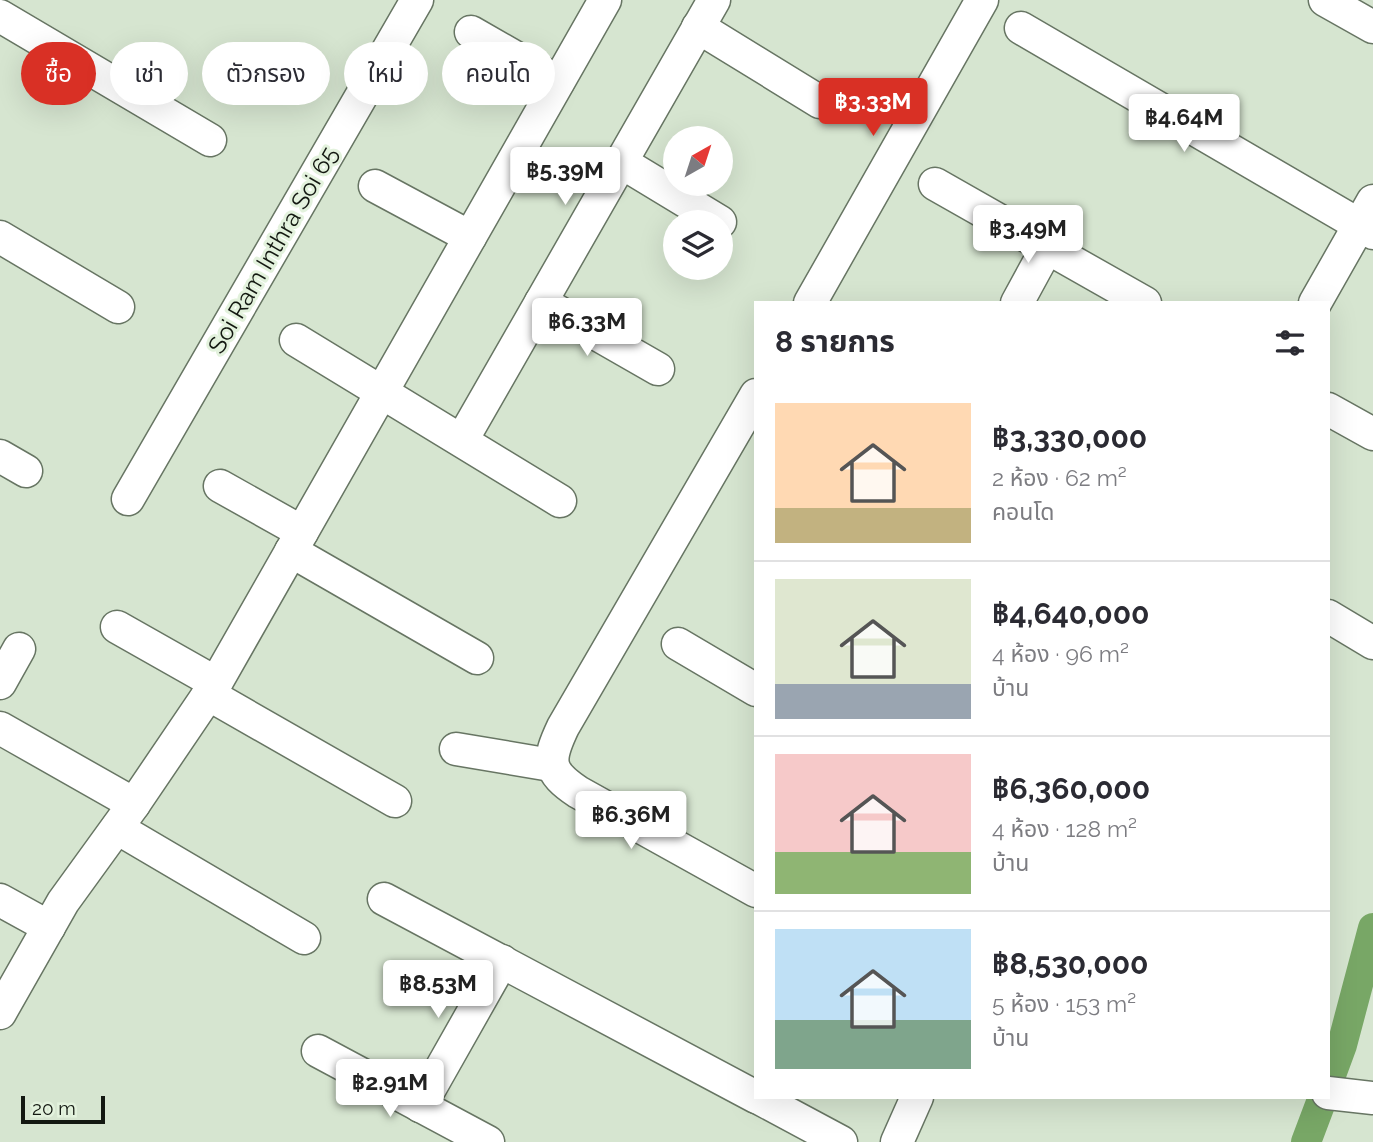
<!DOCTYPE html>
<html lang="th">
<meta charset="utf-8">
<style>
:root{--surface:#fff;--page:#f2f2f3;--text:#2b2b33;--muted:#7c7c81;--line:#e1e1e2;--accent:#d93025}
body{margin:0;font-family:Raleway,"Noto Sans Thai",sans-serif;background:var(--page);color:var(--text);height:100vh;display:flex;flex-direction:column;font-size:26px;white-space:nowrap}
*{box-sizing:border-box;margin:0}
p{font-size:23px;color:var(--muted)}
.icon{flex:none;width:38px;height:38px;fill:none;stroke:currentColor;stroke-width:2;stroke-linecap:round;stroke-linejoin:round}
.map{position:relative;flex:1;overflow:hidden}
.side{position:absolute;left:754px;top:301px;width:576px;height:798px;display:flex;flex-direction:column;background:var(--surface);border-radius:0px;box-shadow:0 7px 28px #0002}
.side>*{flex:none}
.hud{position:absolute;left:21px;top:42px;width:628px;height:63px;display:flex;gap:14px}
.needle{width:46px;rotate:39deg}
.fabs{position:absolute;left:663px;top:126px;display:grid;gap:14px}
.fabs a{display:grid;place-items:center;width:70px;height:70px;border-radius:50%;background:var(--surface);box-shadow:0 7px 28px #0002;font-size:35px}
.scale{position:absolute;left:21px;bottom:18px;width:84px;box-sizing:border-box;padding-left:7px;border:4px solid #131811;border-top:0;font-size:19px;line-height:24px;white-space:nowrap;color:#131811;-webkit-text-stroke:5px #e3f2dd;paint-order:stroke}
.price{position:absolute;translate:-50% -60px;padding:0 16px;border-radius:7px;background:#fff;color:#222;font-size:23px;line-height:46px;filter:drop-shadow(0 2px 4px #0008)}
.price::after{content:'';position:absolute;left:50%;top:42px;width:21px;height:16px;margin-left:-10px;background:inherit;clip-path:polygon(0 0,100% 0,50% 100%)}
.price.on{background:var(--accent);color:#fff}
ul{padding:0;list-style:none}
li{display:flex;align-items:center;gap:21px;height:175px;padding:0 21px}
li+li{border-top:2px solid var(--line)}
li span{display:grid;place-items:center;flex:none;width:196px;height:140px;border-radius:0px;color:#555}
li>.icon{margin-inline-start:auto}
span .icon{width:84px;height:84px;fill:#fffc;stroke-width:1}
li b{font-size:30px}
h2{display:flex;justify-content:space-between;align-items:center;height:84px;padding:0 21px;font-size:30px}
.chip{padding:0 24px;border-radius:32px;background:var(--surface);box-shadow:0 7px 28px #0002;font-size:24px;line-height:63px}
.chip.on{background:var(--accent);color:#fff}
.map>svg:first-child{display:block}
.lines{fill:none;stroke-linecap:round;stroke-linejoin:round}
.canal{stroke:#78a766;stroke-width:30}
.minor-casing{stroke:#677563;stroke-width:35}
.minor{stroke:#fff;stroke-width:32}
.labels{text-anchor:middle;stroke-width:6;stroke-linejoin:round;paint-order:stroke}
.street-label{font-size:24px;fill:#131811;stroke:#e3f2dd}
</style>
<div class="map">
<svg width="1373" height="1142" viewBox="0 0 1373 1142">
<rect width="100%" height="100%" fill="#d6e5d0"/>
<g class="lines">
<g class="canal">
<path d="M1328,1083l14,-38 31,-117"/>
<path d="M1306,1142l17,-45"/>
</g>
<defs>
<g id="minor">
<path d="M1325,0l48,27"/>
<path d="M0,16l210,124"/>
<path d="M698,27l122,75"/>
<path d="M1021,28l352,205"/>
<path d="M471,32l87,50"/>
<path d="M621,162l99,60"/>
<path d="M935,184l210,119"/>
<path d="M375,186l95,51"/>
<path d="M0,237l118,70"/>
<path d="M541,302l117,67"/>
<path d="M810,303l172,-303"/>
<path d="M1017,303l31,-57"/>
<path d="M1315,303l58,-102"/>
<path d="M296,340l264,161"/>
<path d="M756,395l-193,332c-16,34 -16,44 15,65l178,99"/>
<path d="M1328,409l45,25"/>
<path d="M462,440l252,-440"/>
<path d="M0,456l26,15"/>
<path d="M220,486l82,46"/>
<path d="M128,499l289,-499"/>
<path d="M291,551l186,107"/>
<path d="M1328,616l45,27"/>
<path d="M117,627l99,56"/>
<path d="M678,644l78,46"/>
<path d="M0,683l19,-34"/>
<path d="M208,694l187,107"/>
<path d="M0,728l134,76"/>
<path d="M456,749l95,16"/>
<path d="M117,828l187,110"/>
<path d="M384,899l372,198"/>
<path d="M0,900l49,27"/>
<path d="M0,1013l63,-111 71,-98 82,-121 389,-683"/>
<path d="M318,1051l170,91"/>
<path d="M1328,1093l45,5"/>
<path d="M757,1097l84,45"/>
<path d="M420,1106l82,-145"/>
<path d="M897,1142l20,-45"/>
</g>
</defs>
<use href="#minor" class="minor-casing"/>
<use href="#minor" class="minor"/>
</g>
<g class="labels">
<g class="street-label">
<text transform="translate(273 250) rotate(-60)" y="8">Soi Ram Inthra Soi 65</text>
</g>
</g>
</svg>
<div class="fabs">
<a><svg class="needle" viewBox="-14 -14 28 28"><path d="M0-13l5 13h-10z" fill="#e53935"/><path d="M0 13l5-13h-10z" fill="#7c7c81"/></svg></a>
<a><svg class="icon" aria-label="layers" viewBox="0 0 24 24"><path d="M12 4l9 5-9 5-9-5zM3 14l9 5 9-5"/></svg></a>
</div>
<div class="scale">20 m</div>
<b class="price on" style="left:873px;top:138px">฿3.33M</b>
<b class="price" style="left:1184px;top:154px">฿4.64M</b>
<b class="price" style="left:565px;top:207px">฿5.39M</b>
<b class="price" style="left:1028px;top:265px">฿3.49M</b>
<b class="price" style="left:587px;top:358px">฿6.33M</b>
<b class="price" style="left:631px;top:851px">฿6.36M</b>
<b class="price" style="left:438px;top:1020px">฿8.53M</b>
<b class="price" style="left:390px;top:1119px">฿2.91M</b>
<div class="hud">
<a class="chip on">ซื้อ</a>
<a class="chip">เช่า</a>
<a class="chip">ตัวกรอง</a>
<a class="chip">ใหม่</a>
<a class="chip">คอนโด</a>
</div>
<section class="side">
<h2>8 รายการ<svg class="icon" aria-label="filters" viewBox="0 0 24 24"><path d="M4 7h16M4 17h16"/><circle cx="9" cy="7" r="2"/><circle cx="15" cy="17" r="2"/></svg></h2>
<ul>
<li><span style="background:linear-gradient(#ffd9b3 75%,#c2b280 0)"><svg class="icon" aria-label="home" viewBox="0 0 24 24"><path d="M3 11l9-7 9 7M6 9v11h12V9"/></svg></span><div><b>฿3,330,000</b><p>2 ห้อง · 62 m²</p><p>คอนโด</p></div></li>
<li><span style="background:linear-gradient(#dfe7d0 75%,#9aa5b1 0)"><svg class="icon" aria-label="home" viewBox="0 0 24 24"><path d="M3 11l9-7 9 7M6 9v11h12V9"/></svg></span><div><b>฿4,640,000</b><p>4 ห้อง · 96 m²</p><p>บ้าน</p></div></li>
<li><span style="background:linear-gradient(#f6c9c9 70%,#8fb573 0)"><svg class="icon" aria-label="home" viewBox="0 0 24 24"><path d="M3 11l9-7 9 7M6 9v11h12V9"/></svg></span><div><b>฿6,360,000</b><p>4 ห้อง · 128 m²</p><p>บ้าน</p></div></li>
<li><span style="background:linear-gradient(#bfe0f5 65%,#7fa58c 0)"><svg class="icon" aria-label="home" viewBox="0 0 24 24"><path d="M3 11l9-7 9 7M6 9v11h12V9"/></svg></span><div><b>฿8,530,000</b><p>5 ห้อง · 153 m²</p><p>บ้าน</p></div></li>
</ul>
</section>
</div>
